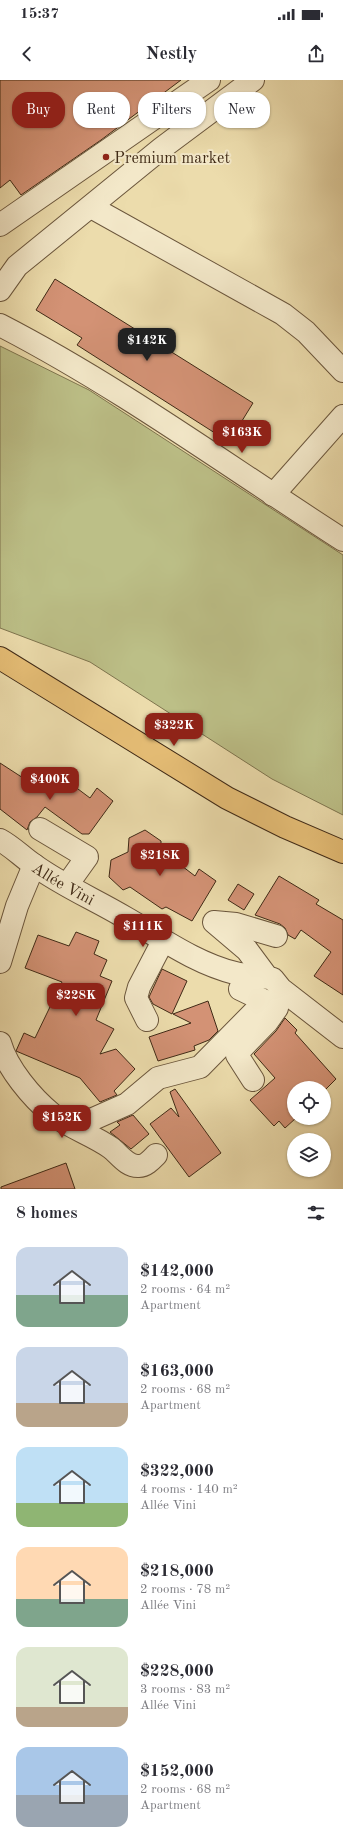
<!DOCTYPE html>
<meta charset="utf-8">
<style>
:root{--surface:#fff;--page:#f7f7f7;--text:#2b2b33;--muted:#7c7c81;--accent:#8f2418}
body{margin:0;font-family:"Old Standard TT",serif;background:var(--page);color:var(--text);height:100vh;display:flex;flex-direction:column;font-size:15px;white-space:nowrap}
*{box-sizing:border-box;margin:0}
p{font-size:13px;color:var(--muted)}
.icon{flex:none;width:22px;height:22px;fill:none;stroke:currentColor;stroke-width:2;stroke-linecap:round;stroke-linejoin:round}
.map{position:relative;height:1109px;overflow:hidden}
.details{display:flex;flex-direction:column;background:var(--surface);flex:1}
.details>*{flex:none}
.banner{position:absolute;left:12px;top:12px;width:319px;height:36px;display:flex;gap:8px}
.tools{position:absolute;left:287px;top:1001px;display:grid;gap:8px}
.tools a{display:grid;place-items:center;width:44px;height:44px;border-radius:50%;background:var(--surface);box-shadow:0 1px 3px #0004;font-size:20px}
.price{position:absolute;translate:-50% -34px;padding:0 9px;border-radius:8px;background:var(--accent);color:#fff;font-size:13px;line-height:26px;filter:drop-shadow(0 1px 2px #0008)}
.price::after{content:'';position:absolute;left:50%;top:24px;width:12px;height:9px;margin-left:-6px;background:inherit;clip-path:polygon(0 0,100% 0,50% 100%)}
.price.on{background:#222;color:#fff}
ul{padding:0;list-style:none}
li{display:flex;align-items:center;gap:12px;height:100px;padding:0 16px}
li span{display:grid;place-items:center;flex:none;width:112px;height:80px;border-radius:12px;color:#555}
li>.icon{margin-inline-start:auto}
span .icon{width:48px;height:48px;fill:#fffc;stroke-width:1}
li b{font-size:17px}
h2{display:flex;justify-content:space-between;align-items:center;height:48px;padding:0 16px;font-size:17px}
.pill{padding:0 14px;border-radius:16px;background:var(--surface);box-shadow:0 1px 3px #0004;font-size:14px;line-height:36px}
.pill.on{background:var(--accent);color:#fff}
.status{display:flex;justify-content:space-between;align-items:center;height:28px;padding:0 20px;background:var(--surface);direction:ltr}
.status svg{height:11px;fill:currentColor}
header{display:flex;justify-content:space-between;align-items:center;height:52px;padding:0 16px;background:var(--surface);font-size:18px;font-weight:700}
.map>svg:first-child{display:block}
.green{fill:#bcbf87;stroke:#7e744e}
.building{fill:#d39275;stroke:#402a16}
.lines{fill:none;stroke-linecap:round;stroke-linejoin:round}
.minor-casing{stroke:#6b563c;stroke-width:24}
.major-casing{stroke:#402a16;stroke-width:24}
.minor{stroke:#f3e8c9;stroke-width:22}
.major{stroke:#e6be76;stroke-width:22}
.poi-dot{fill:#8f2418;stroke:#f3e8c9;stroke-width:1.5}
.labels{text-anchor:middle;stroke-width:4;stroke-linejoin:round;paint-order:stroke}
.poi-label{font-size:16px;fill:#402a16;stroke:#f3e8c9;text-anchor:start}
.street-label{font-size:16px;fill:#402a16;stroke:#f3e8c9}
</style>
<div class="status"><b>15:37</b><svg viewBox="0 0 49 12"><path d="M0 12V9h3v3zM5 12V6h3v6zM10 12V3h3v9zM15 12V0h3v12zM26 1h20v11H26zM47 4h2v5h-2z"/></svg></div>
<header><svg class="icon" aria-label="back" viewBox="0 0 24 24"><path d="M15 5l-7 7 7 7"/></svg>Nestly<svg class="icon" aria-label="share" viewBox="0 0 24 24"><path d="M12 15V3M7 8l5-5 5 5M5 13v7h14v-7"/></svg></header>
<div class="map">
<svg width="343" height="1109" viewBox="0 0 343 1109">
<rect width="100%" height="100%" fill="#ecdcac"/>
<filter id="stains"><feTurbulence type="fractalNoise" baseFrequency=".005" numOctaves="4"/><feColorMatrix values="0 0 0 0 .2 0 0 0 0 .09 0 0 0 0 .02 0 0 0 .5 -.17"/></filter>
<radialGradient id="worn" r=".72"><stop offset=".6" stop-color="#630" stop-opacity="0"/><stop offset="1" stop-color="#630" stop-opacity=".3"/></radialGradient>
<path class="green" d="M0,266l89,44 254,165v260l-71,-36 -182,-117 -90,-34z"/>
<g class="building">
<path d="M0,0h181l-80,60 -80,55 -11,-15 -10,8z"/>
<path d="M55,199l198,124 -24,39 -152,-97 5,-7 -46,-28z"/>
<path d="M0,683l37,24 8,-11 12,8 5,-7 28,21 7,-10 16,13 -24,33h-7l-37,-27 -8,10 -7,5 -3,8 -27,-21z"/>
<path d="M145,750l16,11v9l34,26 4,-7 17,12 -24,40 -26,-14 -4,2 -32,-22 -7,3 -14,-13 2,-17 17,-8 1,-14z"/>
<path d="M279,796l40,24 -3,4 27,16v75l-29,-19 17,-24 -30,-22 -6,9 -7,-4 -3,-7 -5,-4 -25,-9z"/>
<path d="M238,804l16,10 -10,16 -16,-10z"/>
<path d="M76,852l23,9 -5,13 13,6 -7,16 12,5 -16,39 18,9 -14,25 16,-5 19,20 -21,22 3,4 -17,7 -20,-24 -64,-27 8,-18 11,5 27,-56 -37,-14 13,-33 31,11z"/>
<path d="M162,889l25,12 -15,33 -19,-10 -4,-7z"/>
<path d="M208,921l10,30 -9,9 -15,6 1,4 -37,11 -9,-24 42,-14 -18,-9z"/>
<path d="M285,938l12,12 -2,3 41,46 -12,12v-3h-30v30h2l-11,10 -6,-7 -5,5 -24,-26 25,-22 -21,-24 22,-23z"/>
<path d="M175,1009l46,64 -32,24 -39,-53 21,-16 8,9 -9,-25z"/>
<path d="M133,1035l16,19 -18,15 -21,-17 10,-7 -3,-3z"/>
<path d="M66,1083l9,26h-74v-2z"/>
</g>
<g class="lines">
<defs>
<g id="minor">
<path d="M91,127l192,107 23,18 37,39"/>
<path d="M0,145l209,-145"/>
<path d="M0,210l17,-24 145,-118 91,-68"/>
<path d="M0,245c120,62 229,142 343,215"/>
<path d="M273,415l70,-79"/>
<path d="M40,749l47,28 -20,28"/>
<path id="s1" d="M0,760c13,7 22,17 34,25 29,21 62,35 92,53 35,20 69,45 109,55 12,3 26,3 38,6l8,10 62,48"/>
<path d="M0,882l17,-56 17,-41"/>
<path d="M267,897l-20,-27 -33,-28 22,2 40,12"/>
<path d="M147,940l-11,-22 3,-11 24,-46"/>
<path d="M0,963c7,25 32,55 52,71 18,14 41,21 59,34 8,6 16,19 28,18 7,0 13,-7 17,-11"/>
<path d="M253,1000l-16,-25 2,-4 28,-29 10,-14 2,-12"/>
<path d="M75,1047l52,-23 31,-26 42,-11 65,-66 -25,-12"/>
</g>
<path id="major" d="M0,578l227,140 58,29 58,25"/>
</defs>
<use href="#minor" class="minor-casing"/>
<use href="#major" class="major-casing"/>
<use href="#minor" class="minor"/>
<use href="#major" class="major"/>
</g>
<circle class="poi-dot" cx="106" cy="77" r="4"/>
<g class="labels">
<g class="poi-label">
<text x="114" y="83">Premium market</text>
</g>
<g class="street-label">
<text dy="6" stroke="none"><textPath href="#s1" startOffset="77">Allée Vini</textPath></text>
</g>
</g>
<rect width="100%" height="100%" filter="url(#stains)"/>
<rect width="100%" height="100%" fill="url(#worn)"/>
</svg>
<div class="tools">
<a><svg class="icon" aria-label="locate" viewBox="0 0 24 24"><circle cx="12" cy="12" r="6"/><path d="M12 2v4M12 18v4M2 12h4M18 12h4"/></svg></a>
<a><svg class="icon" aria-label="layers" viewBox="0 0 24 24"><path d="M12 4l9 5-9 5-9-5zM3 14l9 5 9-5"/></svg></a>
</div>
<b class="price on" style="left:147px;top:282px">$142K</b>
<b class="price" style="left:242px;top:374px">$163K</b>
<b class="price" style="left:174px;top:667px">$322K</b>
<b class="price" style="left:50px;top:721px">$400K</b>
<b class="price" style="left:160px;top:797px">$218K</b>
<b class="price" style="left:143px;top:868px">$111K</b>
<b class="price" style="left:76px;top:937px">$228K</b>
<b class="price" style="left:62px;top:1059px">$152K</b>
<div class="banner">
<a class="pill on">Buy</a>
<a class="pill">Rent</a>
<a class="pill">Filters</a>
<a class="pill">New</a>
</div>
</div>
<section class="details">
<h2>8 homes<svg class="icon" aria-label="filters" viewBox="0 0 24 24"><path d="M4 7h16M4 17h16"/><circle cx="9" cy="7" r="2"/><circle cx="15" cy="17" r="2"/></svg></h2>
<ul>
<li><span style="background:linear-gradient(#c9d6e8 60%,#7fa58c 0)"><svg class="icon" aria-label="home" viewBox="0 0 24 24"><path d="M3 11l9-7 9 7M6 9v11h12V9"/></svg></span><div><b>$142,000</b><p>2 rooms · 64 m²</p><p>Apartment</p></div></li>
<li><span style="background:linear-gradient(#c9d6e8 70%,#b9a48a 0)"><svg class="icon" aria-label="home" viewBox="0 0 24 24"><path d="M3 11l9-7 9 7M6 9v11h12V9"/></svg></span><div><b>$163,000</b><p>2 rooms · 68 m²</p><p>Apartment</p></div></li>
<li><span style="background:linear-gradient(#bfe0f5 70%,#8fb573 0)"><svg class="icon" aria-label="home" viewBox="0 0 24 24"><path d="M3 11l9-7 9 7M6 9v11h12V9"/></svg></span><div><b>$322,000</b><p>4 rooms · 140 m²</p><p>Allée Vini</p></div></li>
<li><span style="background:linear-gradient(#ffd9b3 65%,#7fa58c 0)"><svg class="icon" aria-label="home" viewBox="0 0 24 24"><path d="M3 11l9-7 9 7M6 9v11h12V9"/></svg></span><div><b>$218,000</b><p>2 rooms · 78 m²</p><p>Allée Vini</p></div></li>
<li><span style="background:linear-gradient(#dfe7d0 75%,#b9a48a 0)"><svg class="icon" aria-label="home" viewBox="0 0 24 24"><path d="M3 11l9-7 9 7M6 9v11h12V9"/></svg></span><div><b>$228,000</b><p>3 rooms · 83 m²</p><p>Allée Vini</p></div></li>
<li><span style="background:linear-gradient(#a9c7e8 60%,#9aa5b1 0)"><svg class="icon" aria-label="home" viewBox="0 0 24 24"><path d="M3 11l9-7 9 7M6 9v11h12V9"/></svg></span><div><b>$152,000</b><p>2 rooms · 68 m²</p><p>Apartment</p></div></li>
</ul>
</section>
